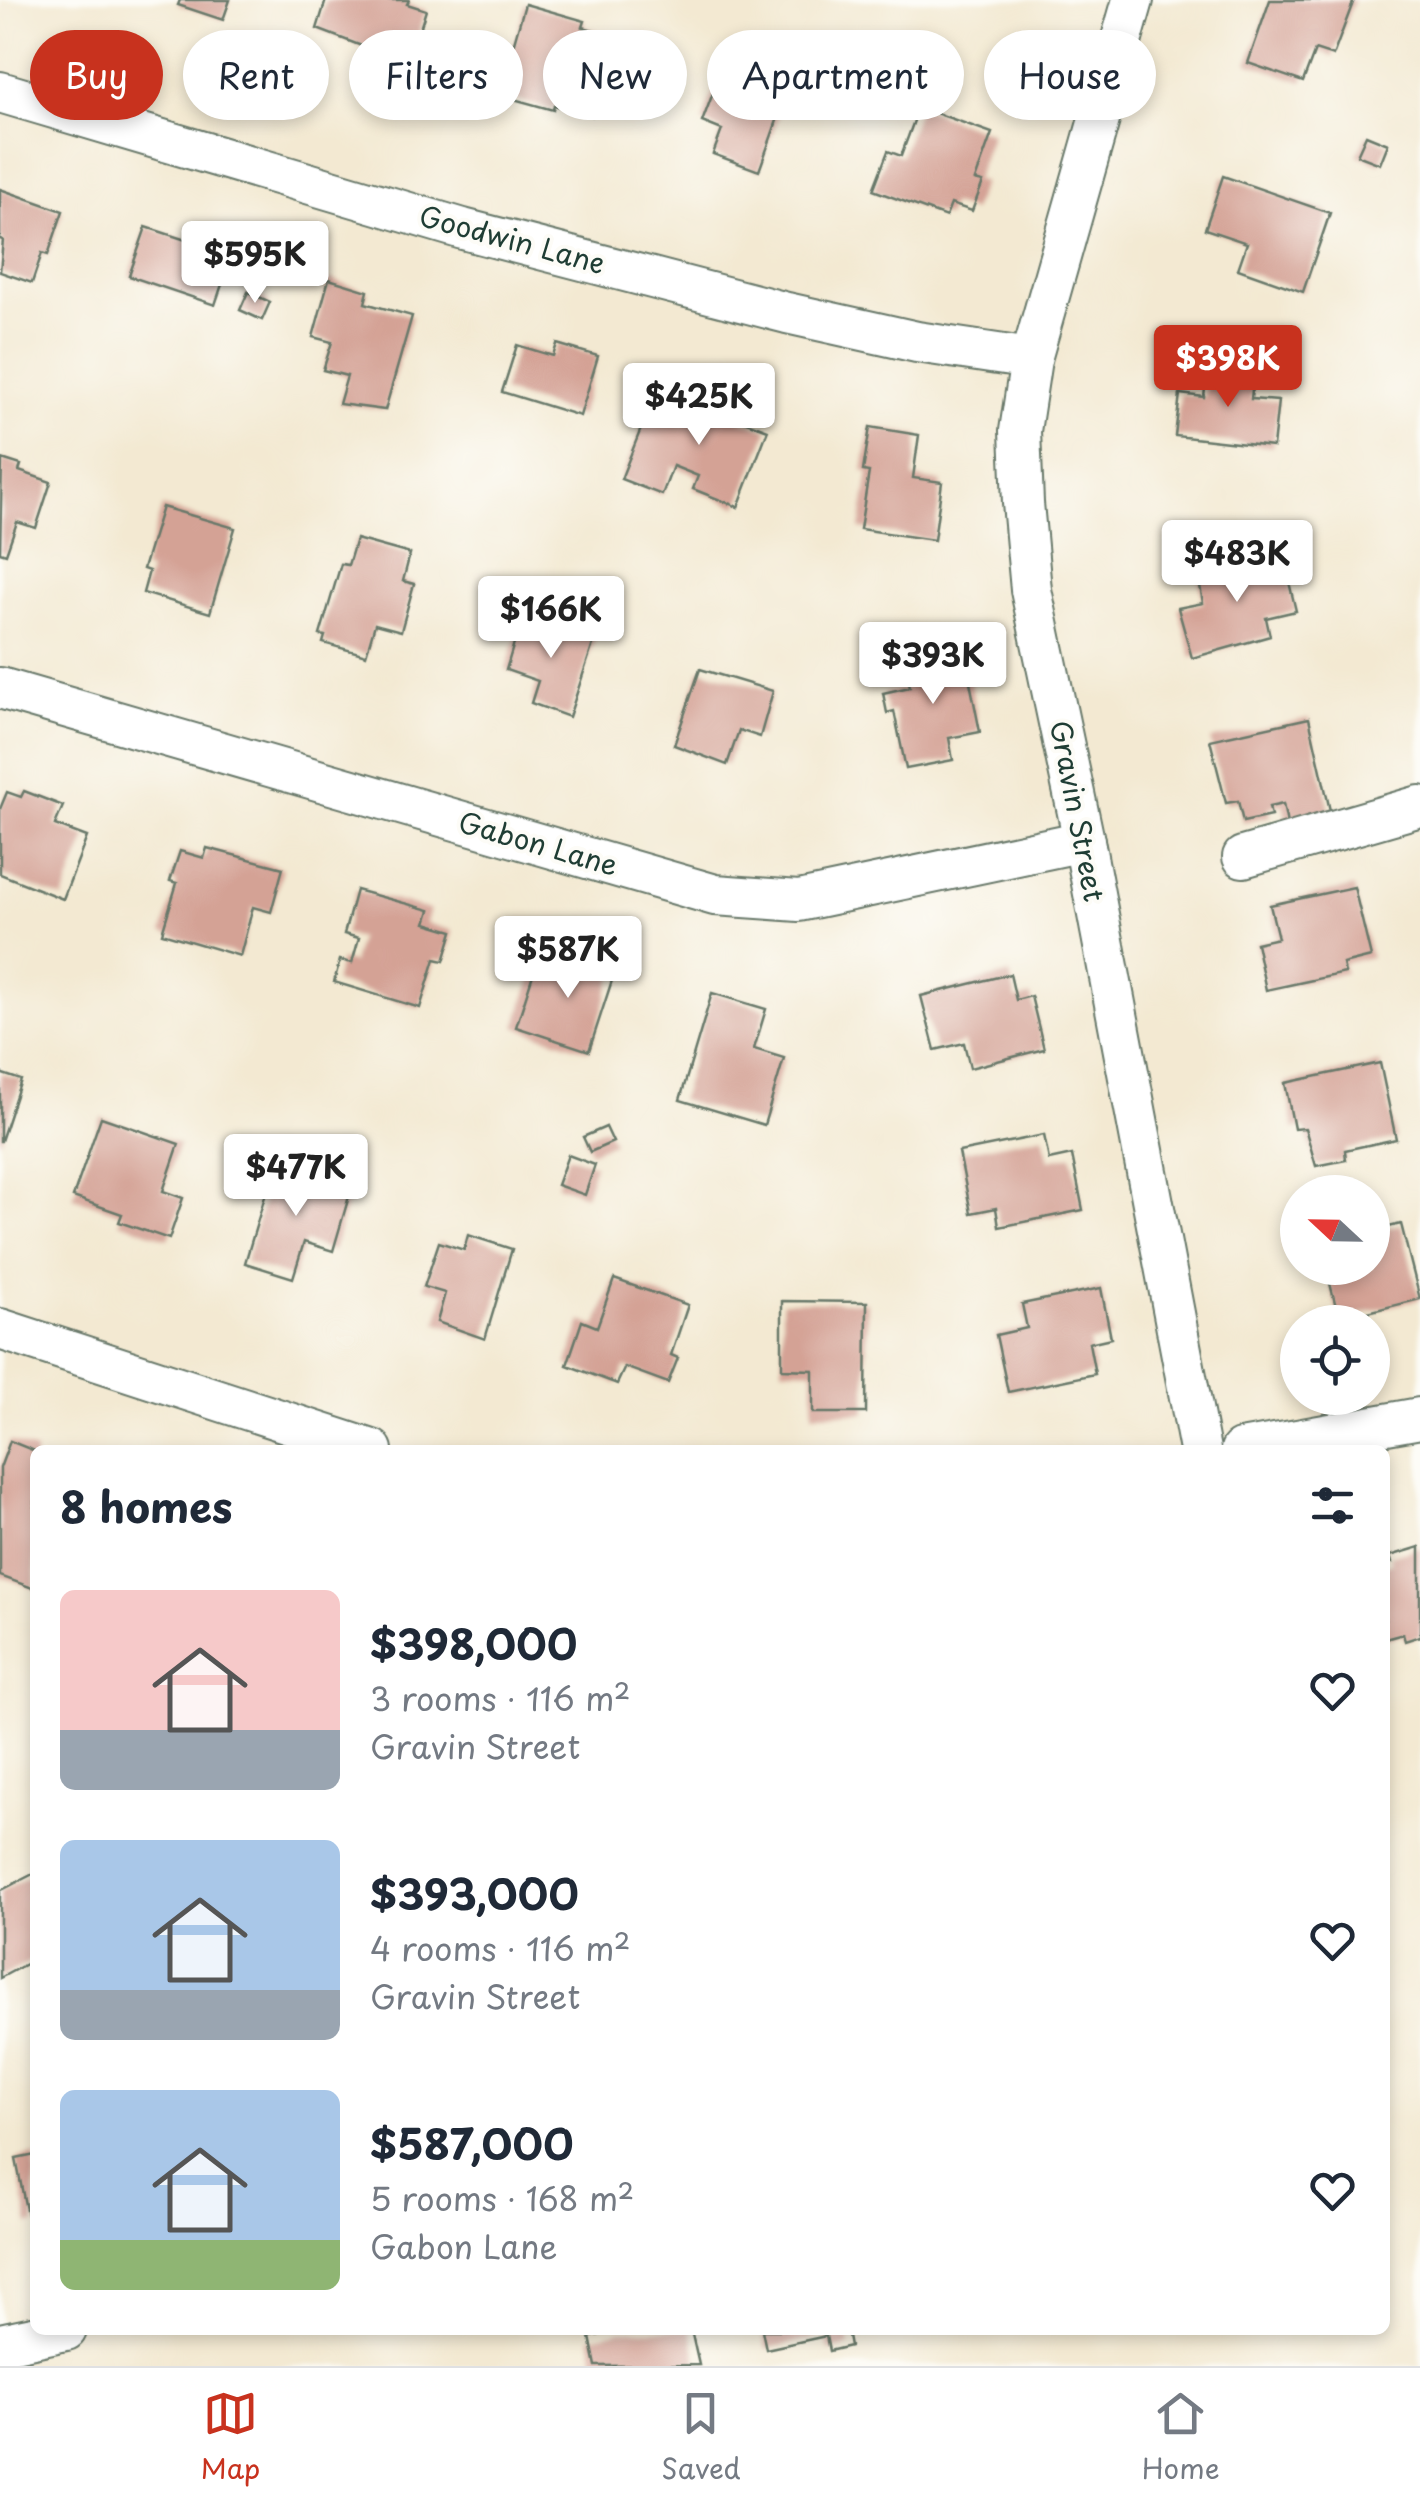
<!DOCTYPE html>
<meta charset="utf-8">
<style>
:root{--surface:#fff;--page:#f2f2f3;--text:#1f2937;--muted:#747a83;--line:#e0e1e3;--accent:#c8321e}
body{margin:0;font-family:"Playpen Sans",sans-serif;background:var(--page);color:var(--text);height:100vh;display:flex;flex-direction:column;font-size:38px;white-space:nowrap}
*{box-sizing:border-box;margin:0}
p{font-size:32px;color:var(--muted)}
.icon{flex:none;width:55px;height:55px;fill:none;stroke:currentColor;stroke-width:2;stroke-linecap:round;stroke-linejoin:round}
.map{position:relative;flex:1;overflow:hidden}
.side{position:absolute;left:30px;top:1445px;width:1360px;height:890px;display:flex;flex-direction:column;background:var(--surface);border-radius:15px;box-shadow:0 5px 15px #0003}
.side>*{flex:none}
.banner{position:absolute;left:30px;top:30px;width:1360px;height:90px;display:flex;gap:20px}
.needle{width:65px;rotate:292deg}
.tools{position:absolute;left:1280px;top:1175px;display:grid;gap:20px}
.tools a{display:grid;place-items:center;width:110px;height:110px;border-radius:50%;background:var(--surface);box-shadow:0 5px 15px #0003;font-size:50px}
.price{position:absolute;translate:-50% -85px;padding:0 22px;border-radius:10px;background:#fff;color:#222;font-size:32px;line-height:65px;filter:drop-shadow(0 2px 5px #0008)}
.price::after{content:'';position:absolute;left:50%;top:60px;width:30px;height:22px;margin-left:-15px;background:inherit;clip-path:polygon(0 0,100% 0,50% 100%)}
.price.active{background:var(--accent);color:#fff}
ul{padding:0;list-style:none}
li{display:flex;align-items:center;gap:30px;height:250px;padding:0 30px}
li span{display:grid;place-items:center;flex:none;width:280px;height:200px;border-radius:15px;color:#555}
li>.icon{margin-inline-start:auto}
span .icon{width:120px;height:120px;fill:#fffc;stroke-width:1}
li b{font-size:42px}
h2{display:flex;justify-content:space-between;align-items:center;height:120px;padding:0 30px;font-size:42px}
.pill{padding:0 35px;border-radius:45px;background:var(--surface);box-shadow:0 5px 15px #0003;font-size:35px;line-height:90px}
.pill.active{background:var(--accent);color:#fff}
.dock{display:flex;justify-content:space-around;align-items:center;height:140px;border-top:2px solid var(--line);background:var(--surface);font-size:28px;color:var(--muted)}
.dock a{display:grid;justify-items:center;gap:5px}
.dock .active{color:var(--accent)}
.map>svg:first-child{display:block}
.building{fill:#d4a295}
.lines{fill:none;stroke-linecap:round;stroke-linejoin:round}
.minor-casing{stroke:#69796b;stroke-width:44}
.minor{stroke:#fff;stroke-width:40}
.labels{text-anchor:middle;stroke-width:8;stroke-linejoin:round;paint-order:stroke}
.street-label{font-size:28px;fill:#1f3d34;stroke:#fdfcf7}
</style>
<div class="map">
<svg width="1420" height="2366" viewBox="0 0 1420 2366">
<rect width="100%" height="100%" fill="#fdfcf7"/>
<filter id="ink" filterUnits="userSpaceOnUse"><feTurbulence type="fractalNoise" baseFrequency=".01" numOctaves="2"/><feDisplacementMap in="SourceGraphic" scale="20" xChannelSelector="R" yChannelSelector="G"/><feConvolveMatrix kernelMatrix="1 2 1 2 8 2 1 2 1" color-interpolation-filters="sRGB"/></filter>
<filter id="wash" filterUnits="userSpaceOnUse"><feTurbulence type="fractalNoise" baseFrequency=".0048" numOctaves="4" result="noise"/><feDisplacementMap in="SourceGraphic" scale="40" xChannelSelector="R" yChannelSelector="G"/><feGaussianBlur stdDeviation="2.25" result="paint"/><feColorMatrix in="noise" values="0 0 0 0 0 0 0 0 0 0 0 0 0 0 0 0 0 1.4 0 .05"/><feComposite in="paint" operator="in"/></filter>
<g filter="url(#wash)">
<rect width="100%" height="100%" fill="#f3e9d2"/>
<g id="blocks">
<g class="building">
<path d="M180,0h50l-7,20 -45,-15z"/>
<path d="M326,0h83l-2,4 19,6 -17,54 -92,-35z"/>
<path d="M1270,0h84l-21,56 -18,-6 -12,32 -55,-19z"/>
<path d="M525,4l60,17 -2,6 32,9 -23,80 -38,-11 -1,5 -54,-15z"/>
<path d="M719,77l65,24 -25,70 -46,-17 9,-24 -20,-8z"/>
<path d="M919,107l73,26 -17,47 8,2 -11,29 -21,-7 -5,13 -73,-27 15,-39 13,5z"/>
<path d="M1366,135l22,9 -8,20 -23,-9z"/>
<path d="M1223,176l107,37 -27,79 -65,-23 9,-26 -42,-14z"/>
<path d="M0,189l63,22 -15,44 -6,-2 -10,30 -32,-11 3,-32 -3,-1z"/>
<path d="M146,227l86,28 -17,50 -86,-29z"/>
<path d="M329,279l39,12 -3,12 47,13 -27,94 -46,-6 8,-28 -24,-6 9,-28 -19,-5z"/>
<path d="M248,292l22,10 -8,18 -22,-10z"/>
<path d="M557,344l41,12 -18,60 -78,-24 15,-47 36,11z"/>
<path d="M1208,364l46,5 -3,30 27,2 -5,46 -98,-11 5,-42 24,3z"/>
<path d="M702,383l39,15 -8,19 35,13 -30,77 -45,-18 5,-13 -25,-10 -11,29 -41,-16 27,-68 36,14z"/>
<path d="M870,427l49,8 -6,43 29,4 -8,58 -74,-11 9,-57 -6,-1z"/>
<path d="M2,459l19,6 -2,6 32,11 -15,46 -19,-6 -11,32 -6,-2z"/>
<path d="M162,507l73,21 -25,85 -67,-20 6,-22 -6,-2z"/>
<path d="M356,539l54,15 -7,27 11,3 -13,47 -26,-7 -9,31 -43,-12 2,-7 -5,-1 21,-71 7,1z"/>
<path d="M1282,553l14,58 -30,7 4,18 -78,22 -14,-50 25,-5 -5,-29z"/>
<path d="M523,613l73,22 -27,82 -38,-14 7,-22 -32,-11z"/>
<path d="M963,647l17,85 -31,6 4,22 -47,9 -12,-58 -7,2 -4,-20 27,-6 -6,-28z"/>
<path d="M700,669l73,22 -13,46 -21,-7 -12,35 -53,-20z"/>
<path d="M1309,718l22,97 -44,9 -4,-20 -14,3 2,9 -28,6 -5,-21 -12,2 -16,-63z"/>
<path d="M24,791l39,15 -8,19 32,12 -24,62 -63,-25v-65l7,-17 14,5z"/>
<path d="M207,848l76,20 -12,44 -18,-5 -13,49 -78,-23 15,-50 -7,-2 10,-30 24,7z"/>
<path d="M1354,887l17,70 -28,7 2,9 -79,17 -10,-47 22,-5 -8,-33z"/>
<path d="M356,890l74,20 -4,13 27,8 -9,30 -9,-2 -15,49 -86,-26 6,-22 12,3 7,-25 -15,-4z"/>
<path d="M574,951l43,14 -28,86 -73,-24 20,-62 30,9z"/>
<path d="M1010,974l6,26 15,-4 13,53 -74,19 -6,-25 -29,7 -14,-54z"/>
<path d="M712,993l54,16 -12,40 30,9 -20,67 -84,-25z"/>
<path d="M1380,1063l16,76 -51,11 1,10 -30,6 -11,-38 -11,1 -9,-46z"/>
<path d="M0,1073l21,7 -20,61h-1z"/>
<path d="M101,1117l78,27 -16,47 20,7 -14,41 -50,-17 3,-8 -49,-17z"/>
<path d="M606,1127l7,15 -23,10 -7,-15z"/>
<path d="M1044,1135l5,25 23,-5 11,55 -84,17 -3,-19 -25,5 -12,-61z"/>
<path d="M568,1155l27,10 -10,30 -28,-10z"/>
<path d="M275,1163l77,23 -19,65 -29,-9 -11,36 -48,-15z"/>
<path d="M1401,1224l19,75 -60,15v4l-20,4 -14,-54h46v-37z"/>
<path d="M468,1235l44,14 -27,90 -48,-17 8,-29 -21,-6 15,-45 25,8z"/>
<path d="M614,1279l74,26 -17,50 7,3 -10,25 -43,-16 -8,17 -50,-19 15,-44 15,6z"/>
<path d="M1101,1288l10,50 -22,5 6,31 -87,18 -12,-57 31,-7 -5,-24z"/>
<path d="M782,1301l85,1 -1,111h-53v-43l-31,-1z"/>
<path d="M10,1441l25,10v138l-35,-13v-108z"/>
<path d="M1420,1547v89l-15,5 -2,-7 -18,5v-74l7,-2 -2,-7z"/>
<path d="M35,1873v86l-35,19v-87z"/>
<path d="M35,2155v69l-6,1 -13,-66z"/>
<path d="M623,2330h68l8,35 -103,1 -6,-29z"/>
<path d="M762,2330h85l3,16 -21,5 -3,-15 -60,13z"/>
</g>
</g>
</g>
<g filter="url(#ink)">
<use href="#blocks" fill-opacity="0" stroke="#69796b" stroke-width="2.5"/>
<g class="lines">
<defs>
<g id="minor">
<path d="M1133,0l-102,359 -11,72 3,72 8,87 53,251 116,609"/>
<path d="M0,92l463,137 324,84 130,29 114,17"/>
<path d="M0,688l715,207 84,6 285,-60"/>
<path d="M1243,857l177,-51"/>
<path d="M0,1329l372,121"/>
<path d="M1241,1450l179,-32"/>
<path d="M0,2344l66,-14"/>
</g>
</defs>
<use href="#minor" class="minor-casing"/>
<use href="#minor" class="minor"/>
</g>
</g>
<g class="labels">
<g class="street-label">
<text transform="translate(512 240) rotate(15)" y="10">Goodwin Lane</text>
<text transform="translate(1077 811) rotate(79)" y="10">Gravin Street</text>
<text transform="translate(538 844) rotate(16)" y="10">Gabon Lane</text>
</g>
</g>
</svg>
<div class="tools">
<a><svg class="needle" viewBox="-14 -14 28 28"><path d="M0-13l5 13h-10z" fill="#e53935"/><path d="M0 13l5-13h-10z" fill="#747a83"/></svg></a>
<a><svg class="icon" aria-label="locate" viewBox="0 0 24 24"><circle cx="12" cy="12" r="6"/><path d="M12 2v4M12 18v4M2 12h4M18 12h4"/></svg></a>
</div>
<b class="price" style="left:255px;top:306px">$595K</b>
<b class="price active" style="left:1228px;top:410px">$398K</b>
<b class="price" style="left:699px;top:448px">$425K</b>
<b class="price" style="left:1237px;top:605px">$483K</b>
<b class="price" style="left:551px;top:661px">$166K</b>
<b class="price" style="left:933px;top:707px">$393K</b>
<b class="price" style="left:568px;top:1001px">$587K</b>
<b class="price" style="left:296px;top:1219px">$477K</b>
<div class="banner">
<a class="pill active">Buy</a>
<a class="pill">Rent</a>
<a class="pill">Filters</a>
<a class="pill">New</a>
<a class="pill">Apartment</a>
<a class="pill">House</a>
</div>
<section class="side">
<h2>8 homes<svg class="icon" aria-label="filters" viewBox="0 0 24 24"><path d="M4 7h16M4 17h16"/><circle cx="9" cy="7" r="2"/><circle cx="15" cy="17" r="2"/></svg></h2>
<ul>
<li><span style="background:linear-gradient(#f6c9c9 70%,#9aa5b1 0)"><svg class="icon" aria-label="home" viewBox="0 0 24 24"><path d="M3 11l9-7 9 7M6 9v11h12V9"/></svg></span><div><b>$398,000</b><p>3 rooms · 116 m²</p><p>Gravin Street</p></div><svg class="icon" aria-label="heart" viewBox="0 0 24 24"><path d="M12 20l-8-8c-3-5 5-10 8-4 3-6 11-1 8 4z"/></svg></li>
<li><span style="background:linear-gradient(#a9c7e8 75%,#9aa5b1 0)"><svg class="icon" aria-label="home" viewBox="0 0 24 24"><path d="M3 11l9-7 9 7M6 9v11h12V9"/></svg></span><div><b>$393,000</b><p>4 rooms · 116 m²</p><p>Gravin Street</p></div><svg class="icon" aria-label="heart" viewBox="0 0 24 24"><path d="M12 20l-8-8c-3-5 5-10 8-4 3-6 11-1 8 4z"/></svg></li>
<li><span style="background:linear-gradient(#a9c7e8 75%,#8fb573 0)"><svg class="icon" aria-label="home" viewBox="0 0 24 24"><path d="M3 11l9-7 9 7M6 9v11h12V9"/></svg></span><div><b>$587,000</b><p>5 rooms · 168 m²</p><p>Gabon Lane</p></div><svg class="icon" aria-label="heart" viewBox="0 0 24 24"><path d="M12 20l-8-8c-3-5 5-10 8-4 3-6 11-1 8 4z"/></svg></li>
</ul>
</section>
</div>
<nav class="dock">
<a class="active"><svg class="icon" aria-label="map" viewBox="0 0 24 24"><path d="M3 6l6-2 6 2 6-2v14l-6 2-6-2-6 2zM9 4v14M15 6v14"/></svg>Map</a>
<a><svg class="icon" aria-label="saved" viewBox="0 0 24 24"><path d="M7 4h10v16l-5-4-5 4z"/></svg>Saved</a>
<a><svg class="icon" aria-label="home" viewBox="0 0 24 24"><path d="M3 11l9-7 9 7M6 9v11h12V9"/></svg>Home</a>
</nav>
